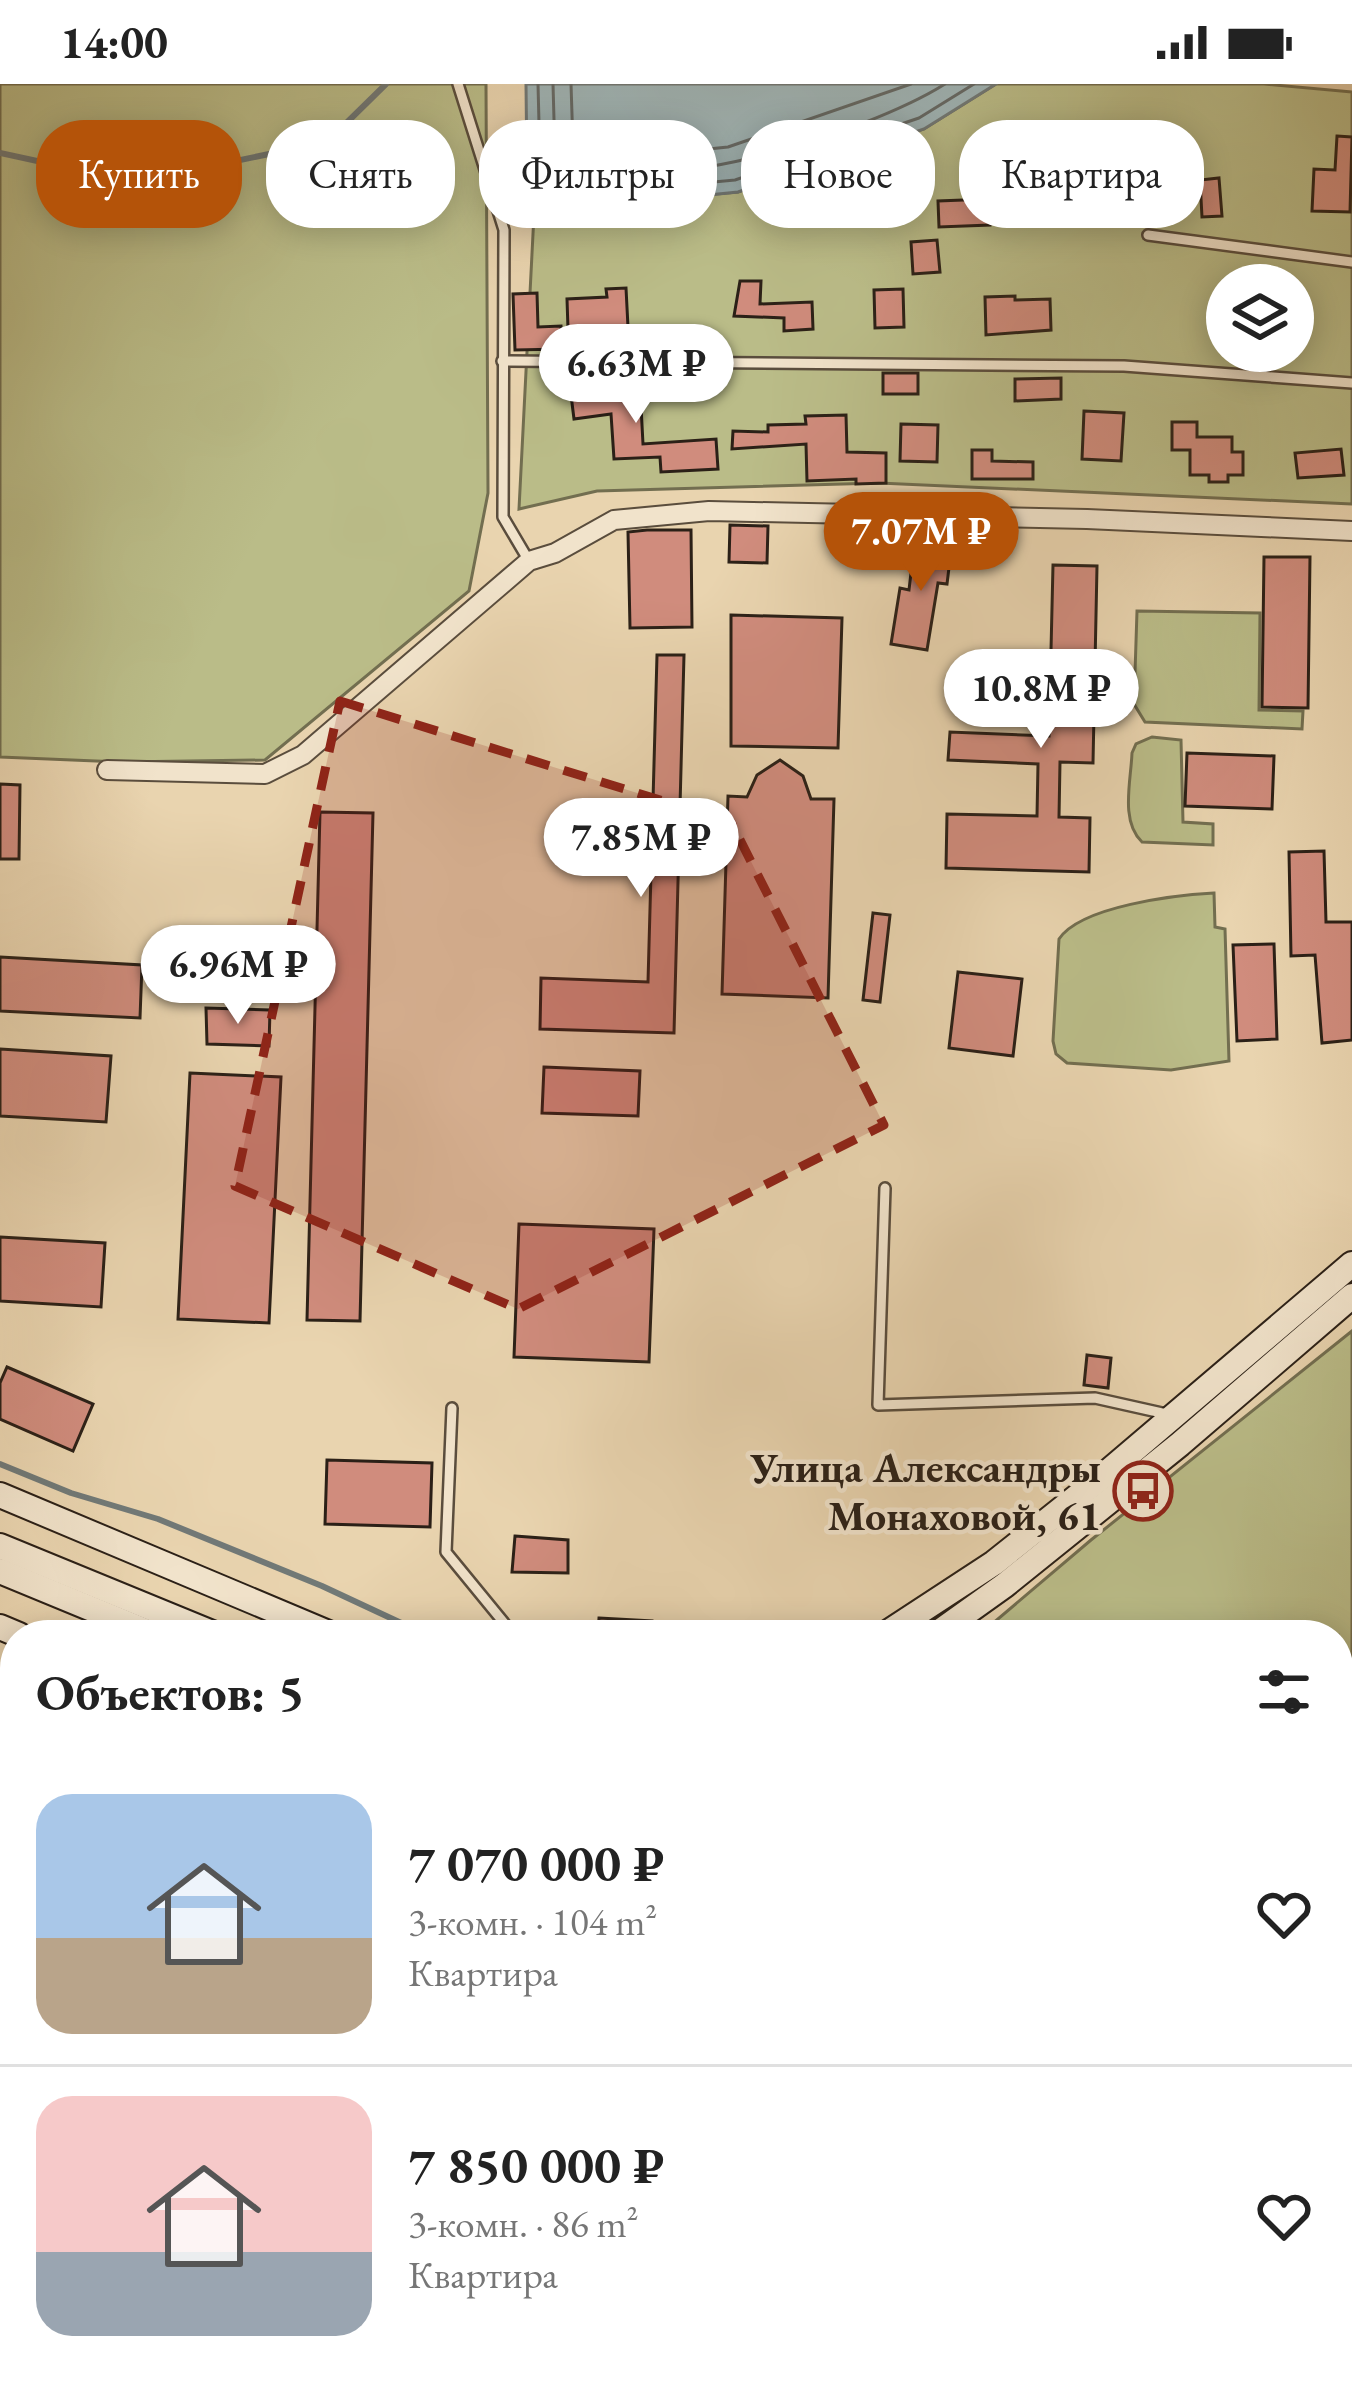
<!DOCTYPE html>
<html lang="ru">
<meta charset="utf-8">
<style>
:root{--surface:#fff;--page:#f6f6f6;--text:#222;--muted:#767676;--line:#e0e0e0;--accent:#b45309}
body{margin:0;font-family:"EB Garamond",serif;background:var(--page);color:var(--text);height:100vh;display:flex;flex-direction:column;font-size:45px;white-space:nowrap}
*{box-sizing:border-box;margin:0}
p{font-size:39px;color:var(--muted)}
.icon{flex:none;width:66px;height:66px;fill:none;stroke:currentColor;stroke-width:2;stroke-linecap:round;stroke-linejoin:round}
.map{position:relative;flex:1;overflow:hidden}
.drawer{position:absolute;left:0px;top:1536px;width:1353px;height:771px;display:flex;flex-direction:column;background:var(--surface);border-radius:48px 48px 0 0;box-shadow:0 6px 30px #0003}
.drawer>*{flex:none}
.banner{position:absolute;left:36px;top:36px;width:1281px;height:108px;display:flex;gap:24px}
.controls{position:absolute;left:1206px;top:180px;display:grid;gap:24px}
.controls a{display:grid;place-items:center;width:108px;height:108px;border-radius:50%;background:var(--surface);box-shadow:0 6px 30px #0003;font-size:60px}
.price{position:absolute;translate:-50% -102px;padding:0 27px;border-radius:42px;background:#fff;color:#222;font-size:39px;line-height:78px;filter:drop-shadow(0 3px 6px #0008)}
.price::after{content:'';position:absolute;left:50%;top:72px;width:36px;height:27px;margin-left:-18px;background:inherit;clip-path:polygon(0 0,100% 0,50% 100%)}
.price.selected{background:var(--accent);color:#fff}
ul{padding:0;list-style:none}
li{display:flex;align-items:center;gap:36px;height:300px;padding:0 36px}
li+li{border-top:3px solid var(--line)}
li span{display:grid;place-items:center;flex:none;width:336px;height:240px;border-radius:36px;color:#555}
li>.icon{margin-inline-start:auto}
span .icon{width:144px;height:144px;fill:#fffc;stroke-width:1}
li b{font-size:51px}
h2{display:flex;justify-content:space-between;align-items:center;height:144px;padding:0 36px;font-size:51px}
.chip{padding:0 42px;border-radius:48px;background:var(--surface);box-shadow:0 6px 30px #0003;font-size:42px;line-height:108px}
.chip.selected{background:var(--accent);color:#fff}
.status{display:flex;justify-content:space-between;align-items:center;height:84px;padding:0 60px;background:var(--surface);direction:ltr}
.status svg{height:33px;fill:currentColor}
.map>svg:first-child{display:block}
.green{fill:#babc88;stroke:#726e50;stroke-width:3;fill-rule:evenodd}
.water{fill:#9fb5b7;stroke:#717977;stroke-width:3}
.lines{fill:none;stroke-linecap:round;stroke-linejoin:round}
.shore{stroke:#656a67;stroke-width:3}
.stream{stroke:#717977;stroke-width:6}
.building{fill:#d08c7d;stroke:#2b2017;stroke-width:3}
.lane-casing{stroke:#5a4d3d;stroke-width:14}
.street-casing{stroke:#5a4d3d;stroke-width:22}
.secondary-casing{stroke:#2b2017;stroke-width:28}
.path{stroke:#2b2017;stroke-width:3;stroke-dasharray:3 6;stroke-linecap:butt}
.lane{stroke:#f1e3cb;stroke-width:9}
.street{stroke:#f1e3cb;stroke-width:18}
.secondary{stroke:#f1e3cb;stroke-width:24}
.marked{fill:#8f2418;fill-opacity:0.2;stroke:#8f2418;stroke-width:9;stroke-dasharray:24 15;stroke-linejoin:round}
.labels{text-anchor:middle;stroke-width:9;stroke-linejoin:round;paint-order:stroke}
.poi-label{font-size:42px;font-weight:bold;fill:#2b2017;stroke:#f1e3cb;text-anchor:end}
</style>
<div class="status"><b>14:00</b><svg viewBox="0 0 49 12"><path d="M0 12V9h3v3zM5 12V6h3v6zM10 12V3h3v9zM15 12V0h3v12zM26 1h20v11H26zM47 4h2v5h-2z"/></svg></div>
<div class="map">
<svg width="1352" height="2306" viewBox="0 0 1352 2306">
<rect width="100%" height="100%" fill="#e9d4af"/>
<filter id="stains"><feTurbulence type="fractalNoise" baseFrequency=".00167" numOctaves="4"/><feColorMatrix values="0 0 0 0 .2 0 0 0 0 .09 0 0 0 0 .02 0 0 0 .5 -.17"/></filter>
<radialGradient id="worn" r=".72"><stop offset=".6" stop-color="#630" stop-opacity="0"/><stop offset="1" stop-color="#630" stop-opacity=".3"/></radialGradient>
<g class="green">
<path d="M0,0h486l2,409 -19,98 -204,169 -145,2 -120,-5z"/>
<path d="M996,0h268l88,8v412l-473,-21 -282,8 -78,18 17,-334 23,15 80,11 99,-9 186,-63zM1227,201h66v66h-66z"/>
<path d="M1137,527l123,2 -1,97 44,1 -1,18 -157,-7 -11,-18z"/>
<path d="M1152,653l29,3 2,82 30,2v21l-71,-3c-22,-21 -11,-61 -10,-89l4,-9z"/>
<path d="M1214,809l1,34 10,2 4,132 -58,9 -104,-7 -11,-9 -3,-13 6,-102c22,-33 117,-44 155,-46z"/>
<path d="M1352,1247v402h-14v-98h-359l112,-95z"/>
<path d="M15,1639v425l-15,-57v-363l11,4z"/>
<path d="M76,2292h553l1,14h-304c-20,-15 -107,-15 -126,0h-121z"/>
</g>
<path class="water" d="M526,0h470l-72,45 -186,63 -99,10 -80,-12 -32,-18z"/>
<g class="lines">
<g class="shore">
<path d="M538,0l2,79 24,16 75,10 96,-9 184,-62 55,-34"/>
<path d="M553,0l2,71c82,54 314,-23 390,-71"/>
<path d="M571,0l2,61 67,11 88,-9 183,-63"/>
</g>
<g class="stream">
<path d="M0,69l134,29 193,-40 59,-58"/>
<path d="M0,1380l71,29 87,26 164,67 105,49"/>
</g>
</g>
<g class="building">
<path d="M1128,40l6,38 -21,3 -5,-38z"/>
<path d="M1337,52l15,1 -2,75 -38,-1 2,-42 21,1z"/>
<path d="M1219,94l3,38 -20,1 -2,-37z"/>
<path d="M989,115l1,26 -51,2 -1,-26z"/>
<path d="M937,156l3,32 -27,2 -2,-32z"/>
<path d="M740,197h21l-1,23 52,-2 1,27 -29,2v-13l-50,-2z"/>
<path d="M626,204l2,39 -60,2 -1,-30 40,-2 -1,-8z"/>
<path d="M903,205l1,38 -29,1 -1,-38z"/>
<path d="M537,209l1,34 23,-1 1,23 -47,1 -2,-56z"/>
<path d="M1015,212v4l35,-1 1,31 -65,5 -1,-38z"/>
<path d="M568,287h29l2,18 41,-2 3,57 73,-5 2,30 -57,3 -1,-15 -46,2 -3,-45 -37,5z"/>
<rect x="883" y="289" width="35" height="21"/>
<path d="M1061,294v21l-46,2v-22z"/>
<path d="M1084,327l40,2 -3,48 -39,-2z"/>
<path d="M846,331l1,37 39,1v30l-30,1v-5l-49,2 -1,-37 -74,5 1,-18 35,1v-7l38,-1 -1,-8z"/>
<path d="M1172,338h25v15h35v15h11v23h-15v7h-19v-7h-19v-25h-18z"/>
<path d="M901,340l37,1 -1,37 -37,-1z"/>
<path d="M1341,365l3,26 -46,3 -3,-25z"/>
<path d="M972,366h20v11l41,1v17h-61z"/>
<path d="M730,441l38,1 -1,37 -38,-1z"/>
<path d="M647,446h44l1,97 -62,1 -2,-96z"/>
<path d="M915,455l37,4 -5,41 -9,-1 -11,67 -36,-6 9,-56 9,2z"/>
<path d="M1264,473h46l-2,151 -46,-1z"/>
<path d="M1053,481l44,1 -4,197 -33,-1 -1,55 31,1 -1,54 -143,-4 1,-54 90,2 1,-52 -90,-4 2,-28 99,4z"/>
<path d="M731,531l111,3 -4,130 -107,-2z"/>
<path d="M657,571h27l-10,378 -134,-4 1,-51 107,4z"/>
<path d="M1187,669l87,3 -2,53 -87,-3z"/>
<path d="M780,676l23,16 8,23h23l-6,199 -106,-4 6,-198 19,1 10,-22z"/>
<path d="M0,700l20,1 -1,74h-19z"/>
<path d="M320,728l53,1 -13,508 -53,-1z"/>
<path d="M1324,767l2,71h26v118l-30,3 -7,-88 -24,1 -2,-104z"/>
<path d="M873,829l17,2 -10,87 -17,-2z"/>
<path d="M1274,860l3,95 -40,2 -4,-96z"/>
<path d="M0,873l142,8 -2,53 -140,-7z"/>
<path d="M958,888l64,7 -9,77 -64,-8z"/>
<path d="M206,924l64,2 -1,36 -62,-2z"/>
<path d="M0,965l111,7 -5,66 -106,-6z"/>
<path d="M544,983l96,4 -2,45 -96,-3z"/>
<path d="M190,989l91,4 -12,246 -91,-4z"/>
<path d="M519,1140l135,5 -5,133 -135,-5z"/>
<path d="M0,1153l105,6 -4,64 -101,-6z"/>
<path d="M1087,1271l24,3 -3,30 -24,-3z"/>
<path d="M7,1283l86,37 -20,47 -73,-32v-36z"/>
<path d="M327,1376l105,3 -2,64 -105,-3z"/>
<path d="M515,1452l53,4v33l-56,-1z"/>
<path d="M599,1534l53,3v14h-54z"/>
</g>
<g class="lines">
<defs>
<g id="lane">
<path d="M458,0l46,146 -1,287 26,44"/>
<path d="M1148,151l204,27"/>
<path d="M502,277l622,5 228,17"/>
<path d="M885,1104l-7,217 217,-7 76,17"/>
<path d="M452,1324l-6,144 68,83"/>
<path d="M1338,1665l14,1"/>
<path d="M1338,1827h14"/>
<path d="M768,2292l1,14"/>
<path d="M952,2306v-14"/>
</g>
<g id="street">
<path d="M107,686l158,4 38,-19 226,-194 26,-8 59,-33 95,-9 378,8 265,12"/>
<path d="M679,2292l1,14"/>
</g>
<g id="secondary">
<path d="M0,1411l333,140"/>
<path d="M0,1462l217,89"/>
<path d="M0,1487l155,64"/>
<path d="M0,1543l19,8"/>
<path d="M884,1551l110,-72 108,-86 250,-213"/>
<path d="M935,1551l70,-50 175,-141 172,-148"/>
<path d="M0,2183l15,57"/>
<path d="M29,2292l3,14"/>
</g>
</defs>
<use href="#lane" class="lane-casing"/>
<use href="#street" class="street-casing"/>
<use href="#secondary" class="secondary-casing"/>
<g class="path">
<path d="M0,1593l15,6"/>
<path d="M0,1616l15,-11"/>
</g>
<use href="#lane" class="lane"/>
<use href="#street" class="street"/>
<use href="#secondary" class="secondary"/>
</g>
<path class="marked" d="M340,617l391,121 153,303 -366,184 -283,-123z"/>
<defs>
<symbol id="bus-ring" viewBox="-11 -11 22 22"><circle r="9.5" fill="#f1e3cb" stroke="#8f2418" stroke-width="1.5"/><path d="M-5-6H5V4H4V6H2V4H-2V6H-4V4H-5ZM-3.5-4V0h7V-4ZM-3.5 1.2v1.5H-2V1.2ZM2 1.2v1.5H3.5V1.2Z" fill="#8f2418"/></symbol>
</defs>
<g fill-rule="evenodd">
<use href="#bus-ring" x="1110" y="1374" width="66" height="66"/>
</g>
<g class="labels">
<g class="poi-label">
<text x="1101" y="1398">Улица Александры<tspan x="1101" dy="48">Монаховой, 61</tspan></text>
</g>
</g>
<rect width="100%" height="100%" filter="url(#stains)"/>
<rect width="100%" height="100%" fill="url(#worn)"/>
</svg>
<div class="controls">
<a><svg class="icon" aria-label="layers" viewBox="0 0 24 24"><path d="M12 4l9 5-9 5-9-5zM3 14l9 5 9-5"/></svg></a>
</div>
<b class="price" style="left:636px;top:342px">6.63M ₽</b>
<b class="price selected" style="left:921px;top:510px">7.07M ₽</b>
<b class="price" style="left:1041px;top:667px">10.8M ₽</b>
<b class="price" style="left:641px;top:816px">7.85M ₽</b>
<b class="price" style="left:238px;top:943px">6.96M ₽</b>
<div class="banner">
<a class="chip selected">Купить</a>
<a class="chip">Снять</a>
<a class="chip">Фильтры</a>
<a class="chip">Новое</a>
<a class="chip">Квартира</a>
</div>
<section class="drawer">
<h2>Объектов: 5<svg class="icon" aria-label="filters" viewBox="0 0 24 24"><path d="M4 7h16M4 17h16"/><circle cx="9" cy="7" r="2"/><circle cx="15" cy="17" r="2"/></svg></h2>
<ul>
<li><span style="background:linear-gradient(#a9c7e8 60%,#b9a48a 0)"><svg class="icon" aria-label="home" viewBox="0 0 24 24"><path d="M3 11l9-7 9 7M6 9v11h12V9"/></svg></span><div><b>7 070 000 ₽</b><p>3-комн. · 104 m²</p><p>Квартира</p></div><svg class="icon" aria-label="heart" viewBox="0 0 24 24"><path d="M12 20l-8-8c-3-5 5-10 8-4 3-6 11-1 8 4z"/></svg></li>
<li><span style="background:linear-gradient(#f6c9c9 65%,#9aa5b1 0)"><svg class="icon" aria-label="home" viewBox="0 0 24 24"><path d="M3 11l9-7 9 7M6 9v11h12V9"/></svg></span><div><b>7 850 000 ₽</b><p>3-комн. · 86 m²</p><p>Квартира</p></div><svg class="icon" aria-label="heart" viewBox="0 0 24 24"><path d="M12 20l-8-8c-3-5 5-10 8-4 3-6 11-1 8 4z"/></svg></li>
</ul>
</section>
</div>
